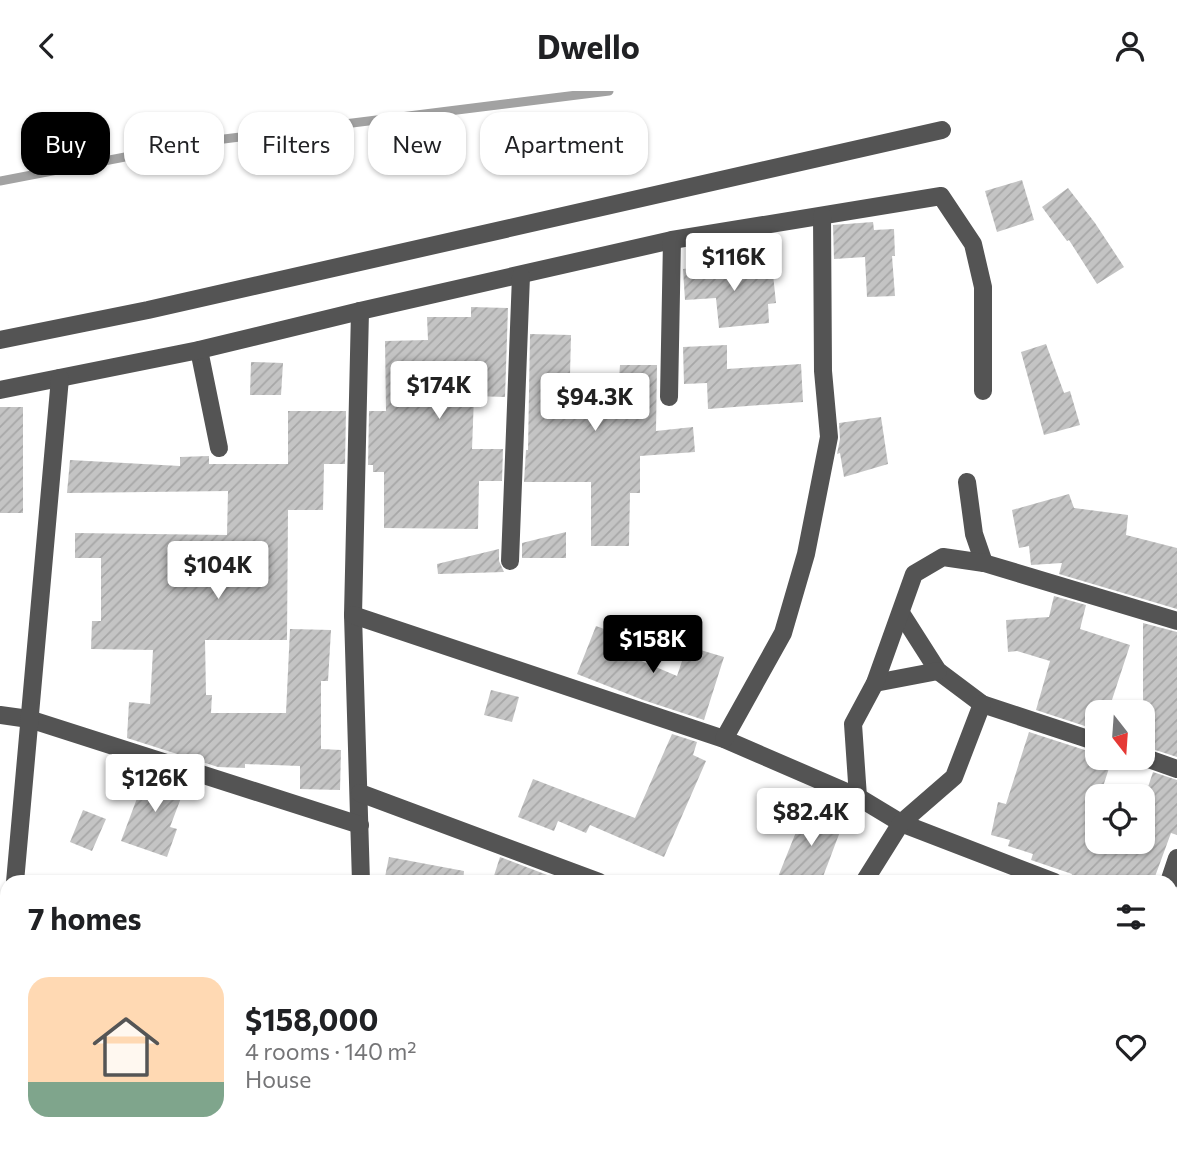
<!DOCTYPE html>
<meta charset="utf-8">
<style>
:root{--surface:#fff;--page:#f2f2f2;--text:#202124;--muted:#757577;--accent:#000}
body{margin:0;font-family:Commissioner,sans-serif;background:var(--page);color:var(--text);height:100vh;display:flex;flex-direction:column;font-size:26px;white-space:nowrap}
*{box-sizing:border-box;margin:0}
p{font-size:23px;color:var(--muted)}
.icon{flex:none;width:38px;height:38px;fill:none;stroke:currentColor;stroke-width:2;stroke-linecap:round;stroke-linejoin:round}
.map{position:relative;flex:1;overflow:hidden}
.sheet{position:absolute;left:0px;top:784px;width:1178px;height:275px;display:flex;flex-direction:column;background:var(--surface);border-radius:21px 21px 0 0;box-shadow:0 2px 5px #0004}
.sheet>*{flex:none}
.top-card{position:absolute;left:21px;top:21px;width:700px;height:63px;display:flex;gap:14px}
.needle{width:46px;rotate:163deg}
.controls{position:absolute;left:1085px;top:609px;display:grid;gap:14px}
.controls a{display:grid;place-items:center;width:70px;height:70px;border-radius:14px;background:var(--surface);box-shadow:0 2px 5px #0004;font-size:35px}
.price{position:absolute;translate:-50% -60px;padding:0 16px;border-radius:7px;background:#fff;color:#222;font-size:23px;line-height:46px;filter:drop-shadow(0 2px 4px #0008)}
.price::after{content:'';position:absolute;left:50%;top:42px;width:21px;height:16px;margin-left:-10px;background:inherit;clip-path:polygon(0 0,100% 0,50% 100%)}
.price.on{background:var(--accent);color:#fff}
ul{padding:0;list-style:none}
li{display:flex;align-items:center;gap:21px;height:175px;padding:0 28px}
li span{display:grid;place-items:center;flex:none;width:196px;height:140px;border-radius:21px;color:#555}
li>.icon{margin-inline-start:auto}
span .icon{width:84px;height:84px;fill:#fffc;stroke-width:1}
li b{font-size:30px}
h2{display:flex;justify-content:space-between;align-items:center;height:84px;padding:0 28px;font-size:30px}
.chip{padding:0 24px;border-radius:21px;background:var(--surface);box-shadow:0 2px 5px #0004;font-size:24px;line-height:63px}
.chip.on{background:var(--accent);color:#fff}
header{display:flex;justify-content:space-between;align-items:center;height:91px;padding:0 28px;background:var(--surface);font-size:32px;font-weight:700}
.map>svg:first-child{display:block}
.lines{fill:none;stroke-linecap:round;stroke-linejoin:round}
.stream{stroke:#a2a2a2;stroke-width:9}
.building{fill:url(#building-hatch)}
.minor{stroke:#545454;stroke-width:18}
</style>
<header><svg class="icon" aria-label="back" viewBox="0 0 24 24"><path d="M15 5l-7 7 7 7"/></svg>Dwello<svg class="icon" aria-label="person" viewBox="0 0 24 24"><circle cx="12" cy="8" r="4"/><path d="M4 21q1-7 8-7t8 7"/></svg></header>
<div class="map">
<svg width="1177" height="1058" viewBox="0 0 1177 1058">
<defs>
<pattern id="building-hatch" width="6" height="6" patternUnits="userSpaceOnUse" patternTransform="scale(1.75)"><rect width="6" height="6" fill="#c4c4c4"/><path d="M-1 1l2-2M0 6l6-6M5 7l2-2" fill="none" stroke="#a7a7a7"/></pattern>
</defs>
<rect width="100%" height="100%" fill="#fff"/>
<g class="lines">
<path class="stream" d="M0,90l208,-40 401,-50"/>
</g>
<g class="building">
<path d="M1022,89l12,40 -37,12 -12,-41z"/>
<path d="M1068,97l27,35 29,44 -27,17 -28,-44 -2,1 -25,-34z"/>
<path d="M873,131l1,8 20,-1 1,27h-3l3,40 -28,1 -2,-40 -31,2 -1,-34z"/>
<path d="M721,174v6l51,-6 4,38 -8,1 1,19 -50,5 -3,-30 -31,2 -2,-31z"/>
<path d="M471,216l37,1 -3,89 -31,-1 -2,53h31l-1,32h-23l-1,48 -94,-1v-56h-11v-7h-5l1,-54h17l-1,-70 43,-1 -1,-23h44z"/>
<path d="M530,243l41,1 -1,40 49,3 1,-13h37l-1,66 37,-4 2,25 -55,4v37h-10l-1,53h-38v-64h-67l2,-32h2z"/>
<path d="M1046,253l18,49 6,-2 10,34 -36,10 -23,-83z"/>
<path d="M727,254v24l74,-5 2,38 -95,7 -1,-26 -23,1 -1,-37z"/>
<path d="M251,271l32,1 -2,32h-31z"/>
<rect x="0" y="316" width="23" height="106"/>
<path d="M288,320h58l-1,53h-21l-1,46h-35l-1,130h-82l1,55h6l-1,18h75l4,-84 41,1 -3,51h-7v68l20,1 -1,40 -40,-1v-23l-55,-2v4l-27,-1 -91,-29 2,-36 21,2 3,-54 -62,-1 1,-28h9v-63h-26v-25l152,2 1,-44 -161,2 3,-33 110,6v-9l29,-1v8h79z"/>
<path d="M881,326l7,47 -44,13 -4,-24 -3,1 3,-15 -1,-16z"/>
<path d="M1069,403l5,14 54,7 -2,20 51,13v61l-118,-35 3,-11 -31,2 -2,-19 -10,2 -7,-38z"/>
<path d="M566,441v26h-44v-15z"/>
<path d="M499,458v12l5,11 -66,2 -1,-10z"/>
<path d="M1054,505l32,9 -6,24 50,16 -22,67h-11v18l-61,-20 14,-49 -33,-10 -9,1 -2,-32 43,-3z"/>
<path d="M1143,532l34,9v125l-34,-11z"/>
<path d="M596,535l30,11 -6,15 57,24 10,-30 37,11 -20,63 -61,-20 -66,-26z"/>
<path d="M491,599l28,7 -7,25 -28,-7z"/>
<path d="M1029,641l65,21 -2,6 18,6 -10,31h-3v8l-12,38h58v-40l10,-30 24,8v55l-6,-2 -18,49h-84l3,-8 -41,-14 2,-6 -25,-8 2,-6 -19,-5 7,-33 8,2z"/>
<path d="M672,643l25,8 -4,13 13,6 -42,96 -74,-32 -4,8 -28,-12 -4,10 -36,-14 15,-38 102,39z"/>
<path d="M148,678l39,13 -17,45 7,2 -10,28 -46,-16z"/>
<path d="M806,716l38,14 -23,61h-45z"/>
<path d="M83,719l23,9 -14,32 -22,-9z"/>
<path d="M389,766l75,14 -1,11h-79z"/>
<path d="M500,766l63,24v1h-71z"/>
</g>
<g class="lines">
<g class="minor">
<path d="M360,220l-7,304 8,267"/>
<path d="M0,249l148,-30 794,-180"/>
<path d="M199,259l20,98"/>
<path d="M0,299l199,-40 161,-39 312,-71 269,-44 32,48 10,43v104"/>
<path d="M669,306l3,-157"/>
<path d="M967,391l7,52 10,29"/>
<path d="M510,470l11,-285"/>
<path d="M901,522l37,58 44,33 115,38"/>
<path d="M353,524l371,124 134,58 43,26 153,59"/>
<path d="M875,592l63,-12"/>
<path d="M0,624l29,4 331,106"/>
<path d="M724,648l59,-106 23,-79 23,-117 -6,-66 -1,-155"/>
<path d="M1143,666l34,12"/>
<path d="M360,702l239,89"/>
<path d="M858,706l-5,-73 22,-41 39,-109 29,-17 41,6 193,58"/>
<path d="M15,791l45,-504"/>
<path d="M864,791l37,-59 53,-46 28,-73"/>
<path d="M1169,791l8,-24"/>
<path d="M1171,836l6,3"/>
<path d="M0,854l7,3"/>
<path d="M0,961l7,-81"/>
<path d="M1171,998l6,2"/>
<path d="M362,1052v6"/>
<path d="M514,1052l16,6"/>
<path d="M877,1052l16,6"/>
</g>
</g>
</svg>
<div class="controls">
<a><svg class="needle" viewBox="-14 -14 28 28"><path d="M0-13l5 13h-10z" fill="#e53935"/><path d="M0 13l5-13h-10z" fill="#757577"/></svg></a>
<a><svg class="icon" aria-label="locate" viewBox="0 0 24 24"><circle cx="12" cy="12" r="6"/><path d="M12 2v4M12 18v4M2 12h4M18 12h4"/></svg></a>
</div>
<b class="price" style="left:734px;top:202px">$116K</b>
<b class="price" style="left:439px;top:330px">$174K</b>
<b class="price" style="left:595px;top:342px">$94.3K</b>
<b class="price" style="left:218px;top:510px">$104K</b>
<b class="price on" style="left:653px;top:584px">$158K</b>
<b class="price" style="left:155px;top:723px">$126K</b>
<b class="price" style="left:811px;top:757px">$82.4K</b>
<div class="top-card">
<a class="chip on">Buy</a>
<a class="chip">Rent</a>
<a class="chip">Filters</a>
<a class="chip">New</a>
<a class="chip">Apartment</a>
</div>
<section class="sheet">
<h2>7 homes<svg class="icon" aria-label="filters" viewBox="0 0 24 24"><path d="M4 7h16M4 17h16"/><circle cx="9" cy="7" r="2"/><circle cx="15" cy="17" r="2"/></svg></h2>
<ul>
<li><span style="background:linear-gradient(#ffd9b3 75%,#7fa58c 0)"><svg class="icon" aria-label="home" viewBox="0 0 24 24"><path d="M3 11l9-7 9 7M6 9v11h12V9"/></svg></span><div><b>$158,000</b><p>4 rooms · 140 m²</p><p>House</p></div><svg class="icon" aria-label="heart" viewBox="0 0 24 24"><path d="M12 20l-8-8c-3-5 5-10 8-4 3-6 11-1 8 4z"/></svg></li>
</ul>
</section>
</div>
